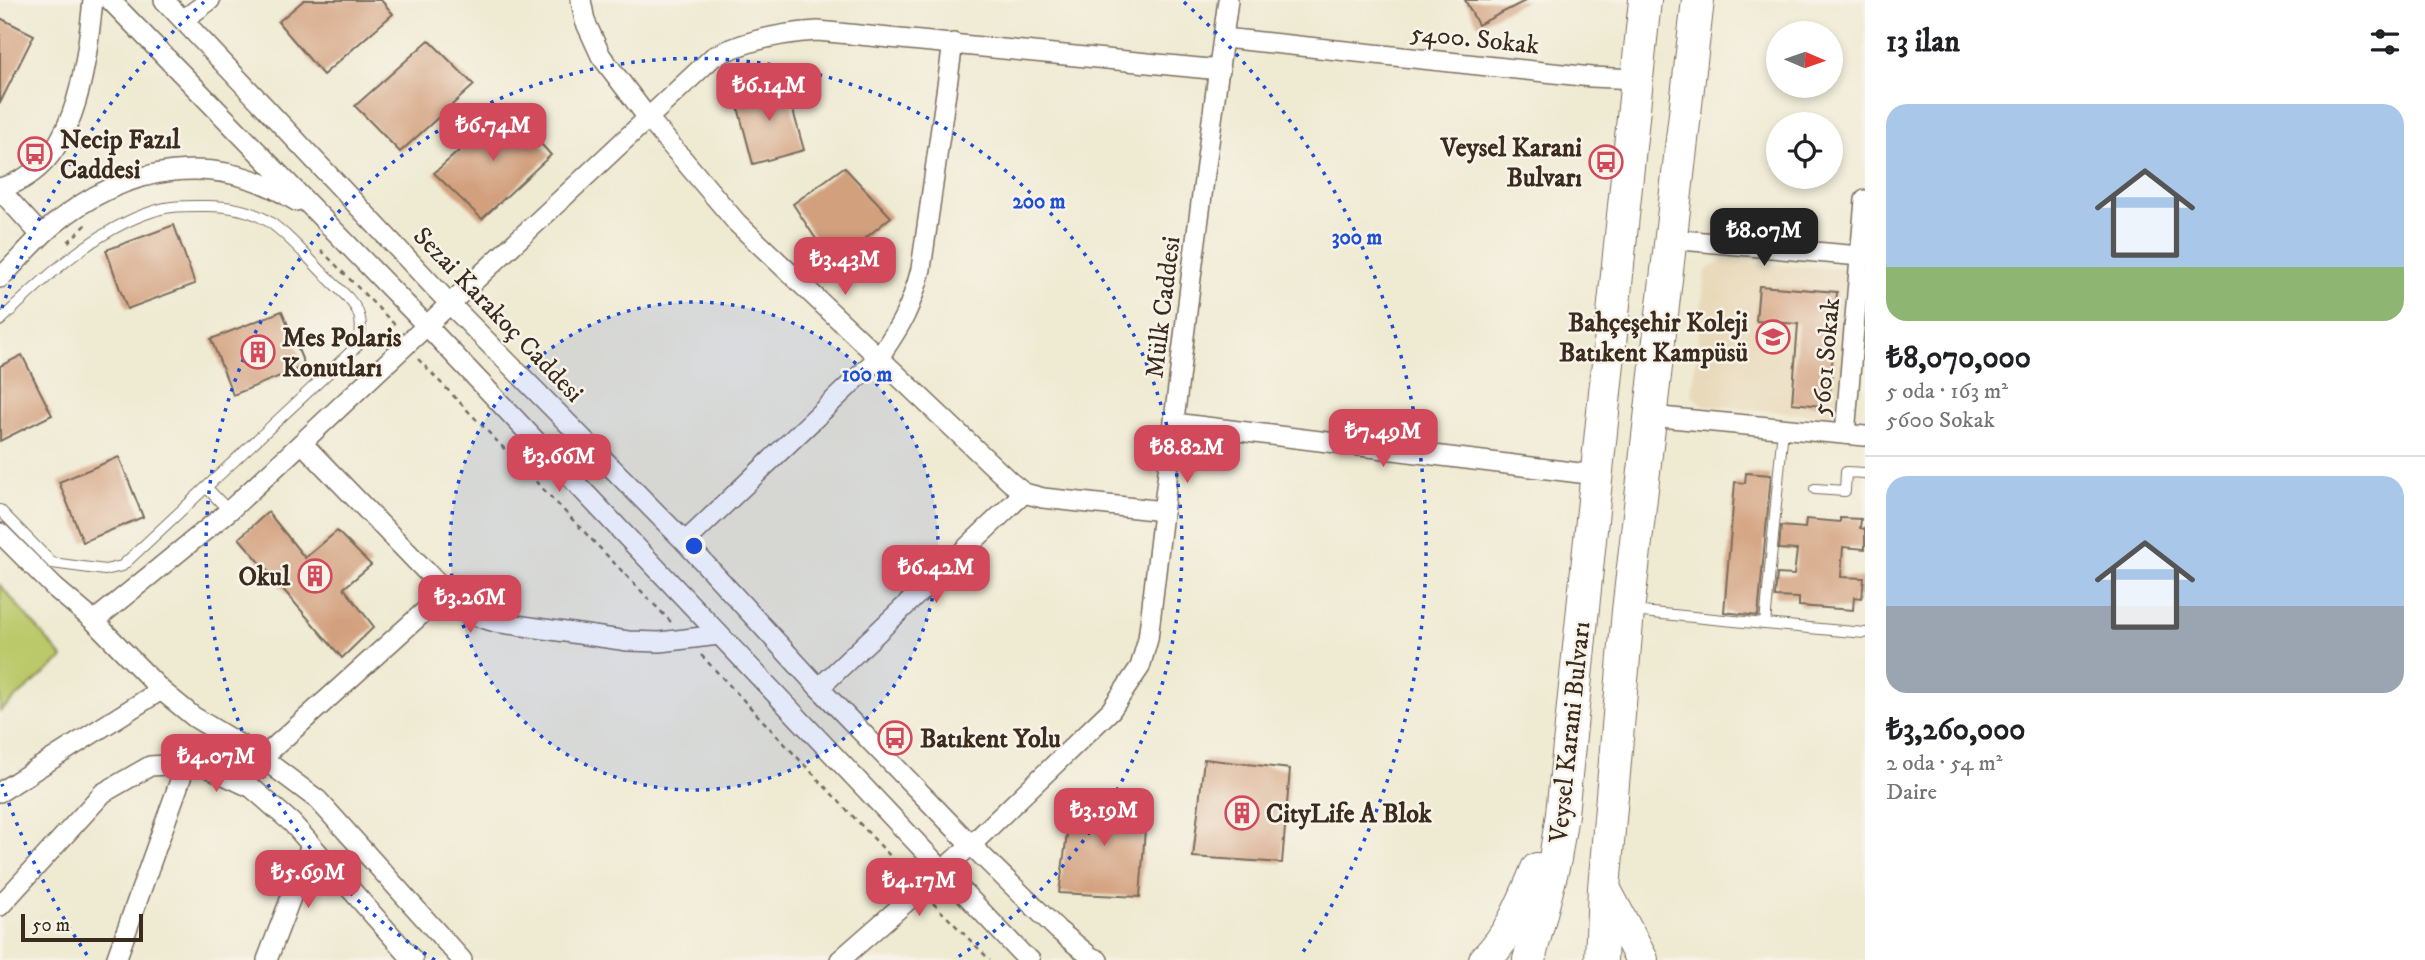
<!DOCTYPE html>
<html lang="tr">
<meta charset="utf-8">
<style>
:root{--surface:#fff;--page:#f6f6f6;--text:#202124;--muted:#757577;--line:#e0e0e0;--accent:#d1495b}
body{margin:0;font-family:"IM FELL DW Pica",serif;background:var(--page);color:var(--text);height:100vh;display:flex;flex-direction:column;font-size:26px;white-space:nowrap}
*{box-sizing:border-box;margin:0}
p{font-size:23px;color:var(--muted)}
.icon{flex:none;width:38px;height:38px;fill:none;stroke:currentColor;stroke-width:2;stroke-linecap:round;stroke-linejoin:round}
.map{position:relative;flex:1;overflow:hidden}
.details{display:flex;flex-direction:column;background:var(--surface);width:560px}
.details>*{flex:none}
.needle{width:46px;rotate:92deg}
.fabs{position:absolute;left:1766px;top:21px;display:grid;gap:14px}
.fabs a{display:grid;place-items:center;width:77px;height:77px;border-radius:50%;background:var(--surface);box-shadow:0 4px 10px #0003;font-size:35px}
.scale{position:absolute;left:21px;bottom:18px;width:122px;box-sizing:border-box;padding-left:7px;border:4px solid #3b2a1e;border-top:0;font-size:19px;line-height:24px;white-space:nowrap;color:#3b2a1e;-webkit-text-stroke:5px #f7f3e8;paint-order:stroke}
.price{position:absolute;translate:-50% -60px;padding:0 16px;border-radius:14px;background:var(--accent);color:#fff;font-size:23px;line-height:46px;filter:drop-shadow(0 2px 4px #0008)}
.price::after{content:'';position:absolute;left:50%;top:42px;width:21px;height:16px;margin-left:-10px;background:inherit;clip-path:polygon(0 0,100% 0,50% 100%)}
.price.current{background:#222;color:#fff}
ul{padding:0;list-style:none}
li{display:grid;align-content:center;gap:14px;height:371px;padding:0 21px}
li+li{border-top:2px solid var(--line)}
li span{display:grid;place-items:center;height:217px;border-radius:21px;color:#555}
li>.icon{margin-inline-start:auto}
span .icon{width:126px;height:126px;fill:#fffc;stroke-width:1}
li b{font-size:30px}
h2{display:flex;justify-content:space-between;align-items:center;height:84px;padding:0 21px;font-size:30px}
main{display:flex;flex:1;min-height:0}
.map>svg:first-child{display:block}
.built{fill:#e8d9ba}
.green{fill:#bbc96b;stroke:#7b7a44;stroke-width:2}
.building{fill:#d3a07e}
.lines{fill:none;stroke-linecap:round;stroke-linejoin:round}
.service-casing{stroke:#7a6d5d;stroke-width:12}
.minor-casing{stroke:#7a6d5d;stroke-width:22}
.primary-casing{stroke:#7a6d5d;stroke-width:34}
.path{stroke:#7a6d5d;stroke-width:2.5;stroke-dasharray:5 5;stroke-linecap:butt}
.service{stroke:#fff;stroke-width:10}
.minor{stroke:#fff;stroke-width:19}
.primary{stroke:#fff;stroke-width:32}
.ring{fill:none;stroke:#1d4ed8;stroke-width:3.5;stroke-dasharray:3.5 7}
.labels{text-anchor:middle;stroke-width:5;stroke-linejoin:round;paint-order:stroke}
.street-label{font-size:26px;fill:#3b2a1e;stroke:#f7f3e8}
.poi-label{font-size:26px;font-weight:bold;fill:#3b2a1e;stroke:#f7f3e8;text-anchor:start}
.centre{fill:#1d4ed8;stroke:#f7f3e8;stroke-width:3.5}
.ring-label{font-size:21px;text-anchor:middle;font-weight:bold;fill:#1d4ed8;stroke:#f7f3e8;stroke-width:5;stroke-linejoin:round;paint-order:stroke}
</style>
<main>
<div class="map">
<svg width="1865" height="960" viewBox="0 0 1865 960">
<rect width="100%" height="100%" fill="#f7f3e8"/>
<filter id="ink" filterUnits="userSpaceOnUse"><feTurbulence type="fractalNoise" baseFrequency=".0143" numOctaves="2"/><feDisplacementMap in="SourceGraphic" scale="14" xChannelSelector="R" yChannelSelector="G"/><feConvolveMatrix kernelMatrix="1 2 1 2 8 2 1 2 1" color-interpolation-filters="sRGB"/></filter>
<filter id="wash" filterUnits="userSpaceOnUse"><feTurbulence type="fractalNoise" baseFrequency=".00686" numOctaves="4" result="noise"/><feDisplacementMap in="SourceGraphic" scale="28" xChannelSelector="R" yChannelSelector="G"/><feGaussianBlur stdDeviation="1.57" result="paint"/><feColorMatrix in="noise" values="0 0 0 0 0 0 0 0 0 0 0 0 0 0 0 0 0 1.4 0 .05"/><feComposite in="paint" operator="in"/></filter>
<g filter="url(#wash)">
<rect width="100%" height="100%" fill="#efead2"/>
<path class="built" d="M1723,261l120,8 9,10 -11,132 -11,5 -127,-11 -11,-10 13,-122 4,-5z"/>
<path class="green" d="M0,585l63,73 -63,53z"/>
<g id="blocks">
<g class="building">
<path d="M304,0h77l12,14 -70,61 -45,-53z"/>
<path d="M1465,0h62l-49,25z"/>
<path d="M0,18l34,17 -34,68z"/>
<path d="M429,40l45,45 -74,67 -45,-46z"/>
<path d="M785,82l19,68 -51,14 -18,-68z"/>
<path d="M508,107l43,48 -69,64 -48,-46z"/>
<path d="M844,167l47,50 -58,48 -40,-61z"/>
<path d="M174,225l21,59 -68,25 -21,-59z"/>
<path d="M1759,286l78,6 -7,103 -6,-1 -1,12 -31,-3 6,-79 -42,-3z"/>
<path d="M282,311l23,55 -72,29 -22,-56z"/>
<path d="M22,355l30,60 -52,26v-75z"/>
<path d="M119,457l24,60 -60,25 -24,-60z"/>
<path d="M1746,473l25,2 -13,141 -34,-4 11,-130 10,1z"/>
<path d="M268,512l37,46 32,-27 34,34 -27,23 30,39 -32,31 -103,-120z"/>
<path d="M1840,518l21,1 -1,9 5,1v20l-22,-2 -2,30 23,1 -2,20 -8,-1 -1,13 -54,-4v-8l-24,-1 2,-23 17,1 3,-25 -18,-1 2,-23 24,2 1,-9 34,3z"/>
<path d="M1204,759l86,10 -8,94 -89,-6z"/>
<path d="M1072,797l75,5 -7,95 -81,-4z"/>
</g>
</g>
</g>
<g filter="url(#ink)">
<use href="#blocks" fill-opacity="0" stroke="#7a6d5d" stroke-width="2"/>
<g class="lines">
<defs>
<g id="service">
<path d="M0,321c43,-42 96,-92 154,-110 16,-6 36,-5 53,-5 21,0 42,3 61,15 21,14 39,36 58,55 22,23 44,34 31,70l-235,220 -17,4 -53,-7 -52,-53"/>
<path d="M207,488l22,23"/>
<path d="M1815,489l30,2 1,-19 19,1"/>
<path d="M1632,611l133,13 18,-196"/>
<path d="M1765,624l100,9"/>
</g>
<g id="minor">
<path d="M110,0l317,326 595,628 8,6"/>
<path d="M164,0l286,304 235,238 134,146 152,157 87,85 33,27 7,3"/>
<path d="M581,0l4,21 16,35 47,62 89,105 272,258 15,12 19,5 120,13"/>
<path d="M183,20l27,-20"/>
<path d="M1224,38l367,39 45,2"/>
<path d="M0,188c77,-19 86,-122 93,-188"/>
<path d="M0,190l41,45"/>
<path d="M1670,239l190,17"/>
<path d="M0,278c18,-17 34,-37 53,-53 71,-59 162,-76 243,-24"/>
<path d="M1650,416l215,20"/>
<path d="M1174,423l422,52"/>
<path d="M1845,434l20,-234"/>
<path d="M302,443l144,149 33,25 16,5 133,19 32,1 59,-7"/>
<path d="M0,533l55,55 39,33 67,69 33,27 68,41 56,42 144,160"/>
<path d="M685,542l194,-185c23,-33 32,-49 42,-88l32,-226"/>
<path d="M94,621l135,-110 484,-454c34,-17 67,-24 105,-26l402,39"/>
<path d="M819,688l205,-195"/>
<path d="M262,758l184,-166"/>
<path d="M0,792l161,-102"/>
<path d="M0,906l103,-113 47,-27 48,-3 54,25 40,35 121,137"/>
<path d="M116,960l70,-196"/>
<path d="M267,960l44,-115"/>
<path d="M840,960l131,-115 140,-135 29,-43 8,-28 43,-361 37,-278"/>
</g>
<g id="primary">
<path d="M1605,890l37,70"/>
<path d="M1485,960c26,-26 38,-58 52,-91"/>
<path d="M1529,960l26,-101 7,-45 83,-814"/>
<path d="M1601,960l3,-72 24,-277 70,-611"/>
</g>
</defs>
<use href="#service" class="service-casing"/>
<use href="#minor" class="minor-casing"/>
<use href="#primary" class="primary-casing"/>
<g class="path">
<path d="M68,242l20,-19"/>
<path d="M321,250l76,77"/>
<path d="M418,359l253,263"/>
<path d="M701,655l209,222"/>
<path d="M933,903l57,57"/>
</g>
<use href="#service" class="service"/>
<use href="#minor" class="minor"/>
<use href="#primary" class="primary"/>
</g>
</g>
<circle cx="694" cy="546" r="244" fill="#1d4ed8" fill-opacity=".12"/>
<g class="ring">
<circle cx="694" cy="546" r="244"/>
<path d="M435 960A488 488 0 1 1 953 960"/>
<path d="M87 955A732 732 0 0 1 2 784M2 308A732 732 0 0 1 204 2M1184 2A732 732 0 0 1 1301 955"/>
</g>
<defs>
<symbol id="bus-ring" viewBox="-11 -11 22 22"><circle r="9.5" fill="#f7f3e8" stroke="#d1495b" stroke-width="1.5"/><path d="M-5-6H5V4H4V6H2V4H-2V6H-4V4H-5ZM-3.5-4V0h7V-4ZM-3.5 1.2v1.5H-2V1.2ZM2 1.2v1.5H3.5V1.2Z" fill="#d1495b"/></symbol>
<symbol id="school-ring" viewBox="-11 -11 22 22"><circle r="9.5" fill="#f7f3e8" stroke="#d1495b" stroke-width="1.5"/><path d="M0-5L7-2L0 1L-7-2ZM-4 1L0 2.5L4 1V4Q0 6-4 4Z" fill="#d1495b"/></symbol>
<symbol id="building-ring" viewBox="-11 -11 22 22"><circle r="9.5" fill="#f7f3e8" stroke="#d1495b" stroke-width="1.5"/><path d="M-4-6H4V6H1V3H-1V6H-4ZM-2.5-4.3h1.7v1.8h-1.7ZM.8-4.3h1.7v1.8H.8ZM-2.5-1h1.7V.8h-1.7ZM.8-1h1.7V.8H.8Z" fill="#d1495b"/></symbol>
</defs>
<g fill-rule="evenodd">
<use href="#bus-ring" x="16" y="135" width="38" height="38"/>
<use href="#bus-ring" x="1587" y="143" width="38" height="38"/>
<use href="#school-ring" x="1754" y="318" width="38" height="38"/>
<use href="#building-ring" x="239" y="333" width="38" height="38"/>
<use href="#building-ring" x="296" y="557" width="38" height="38"/>
<use href="#bus-ring" x="876" y="719" width="38" height="38"/>
<use href="#building-ring" x="1223" y="794" width="38" height="38"/>
</g>
<g class="labels">
<g class="street-label">
<text transform="translate(1475 38) rotate(6)" y="9">5400. Sokak</text>
<text transform="translate(1162 307) rotate(-83)" y="9">Mülk Caddesi</text>
<text transform="translate(499 314) rotate(46)" y="9">Sezai Karakoç Caddesi</text>
<text transform="translate(1825 357) rotate(-85)" y="9">5601 Sokak</text>
<text transform="translate(1569 732) rotate(-84)" y="9">Veysel Karani Bulvarı</text>
</g>
<g class="poi-label">
<text x="60" y="148">Necip Fazıl<tspan x="60" dy="30">Caddesi</tspan></text>
<text x="1582" y="156" text-anchor="end">Veysel Karani<tspan x="1582" dy="30">Bulvarı</tspan></text>
<text x="1748" y="331" text-anchor="end">Bahçeşehir Koleji<tspan x="1748" dy="30">Batıkent Kampüsü</tspan></text>
<text x="282" y="346">Mes Polaris<tspan x="282" dy="30">Konutları</tspan></text>
<text x="290" y="585" text-anchor="end">Okul</text>
<text x="920" y="747">Batıkent Yolu</text>
<text x="1266" y="822">CityLife A Blok</text>
</g>
</g>
<circle cx="694" cy="546" r="10" class="centre"/>
<g class="ring-label">
<text x="1039" y="208">200 m</text>
<text x="1357" y="244">300 m</text>
<text x="867" y="381">100 m</text>
</g>
</svg>
<div class="fabs">
<a><svg class="needle" viewBox="-14 -14 28 28"><path d="M0-13l5 13h-10z" fill="#e53935"/><path d="M0 13l5-13h-10z" fill="#757577"/></svg></a>
<a><svg class="icon" aria-label="locate" viewBox="0 0 24 24"><circle cx="12" cy="12" r="6"/><path d="M12 2v4M12 18v4M2 12h4M18 12h4"/></svg></a>
</div>
<div class="scale">50 m</div>
<b class="price" style="left:769px;top:123px">₺6.14M</b>
<b class="price" style="left:493px;top:163px">₺6.74M</b>
<b class="price current" style="left:1764px;top:268px">₺8.07M</b>
<b class="price" style="left:845px;top:297px">₺3.43M</b>
<b class="price" style="left:1383px;top:469px">₺7.49M</b>
<b class="price" style="left:1187px;top:485px">₺8.82M</b>
<b class="price" style="left:559px;top:494px">₺3.66M</b>
<b class="price" style="left:936px;top:605px">₺6.42M</b>
<b class="price" style="left:470px;top:635px">₺3.26M</b>
<b class="price" style="left:216px;top:794px">₺4.07M</b>
<b class="price" style="left:1104px;top:848px">₺3.19M</b>
<b class="price" style="left:308px;top:910px">₺5.69M</b>
<b class="price" style="left:919px;top:918px">₺4.17M</b>
</div>
<section class="details">
<h2>13 ilan<svg class="icon" aria-label="filters" viewBox="0 0 24 24"><path d="M4 7h16M4 17h16"/><circle cx="9" cy="7" r="2"/><circle cx="15" cy="17" r="2"/></svg></h2>
<ul>
<li><span style="background:linear-gradient(#a9c7e8 75%,#8fb573 0)"><svg class="icon" aria-label="home" viewBox="0 0 24 24"><path d="M3 11l9-7 9 7M6 9v11h12V9"/></svg></span><div><b>₺8,070,000</b><p>5 oda · 163 m²</p><p>5600 Sokak</p></div></li>
<li><span style="background:linear-gradient(#a9c7e8 60%,#9aa5b1 0)"><svg class="icon" aria-label="home" viewBox="0 0 24 24"><path d="M3 11l9-7 9 7M6 9v11h12V9"/></svg></span><div><b>₺3,260,000</b><p>2 oda · 54 m²</p><p>Daire</p></div></li>
</ul>
</section>
</main>
